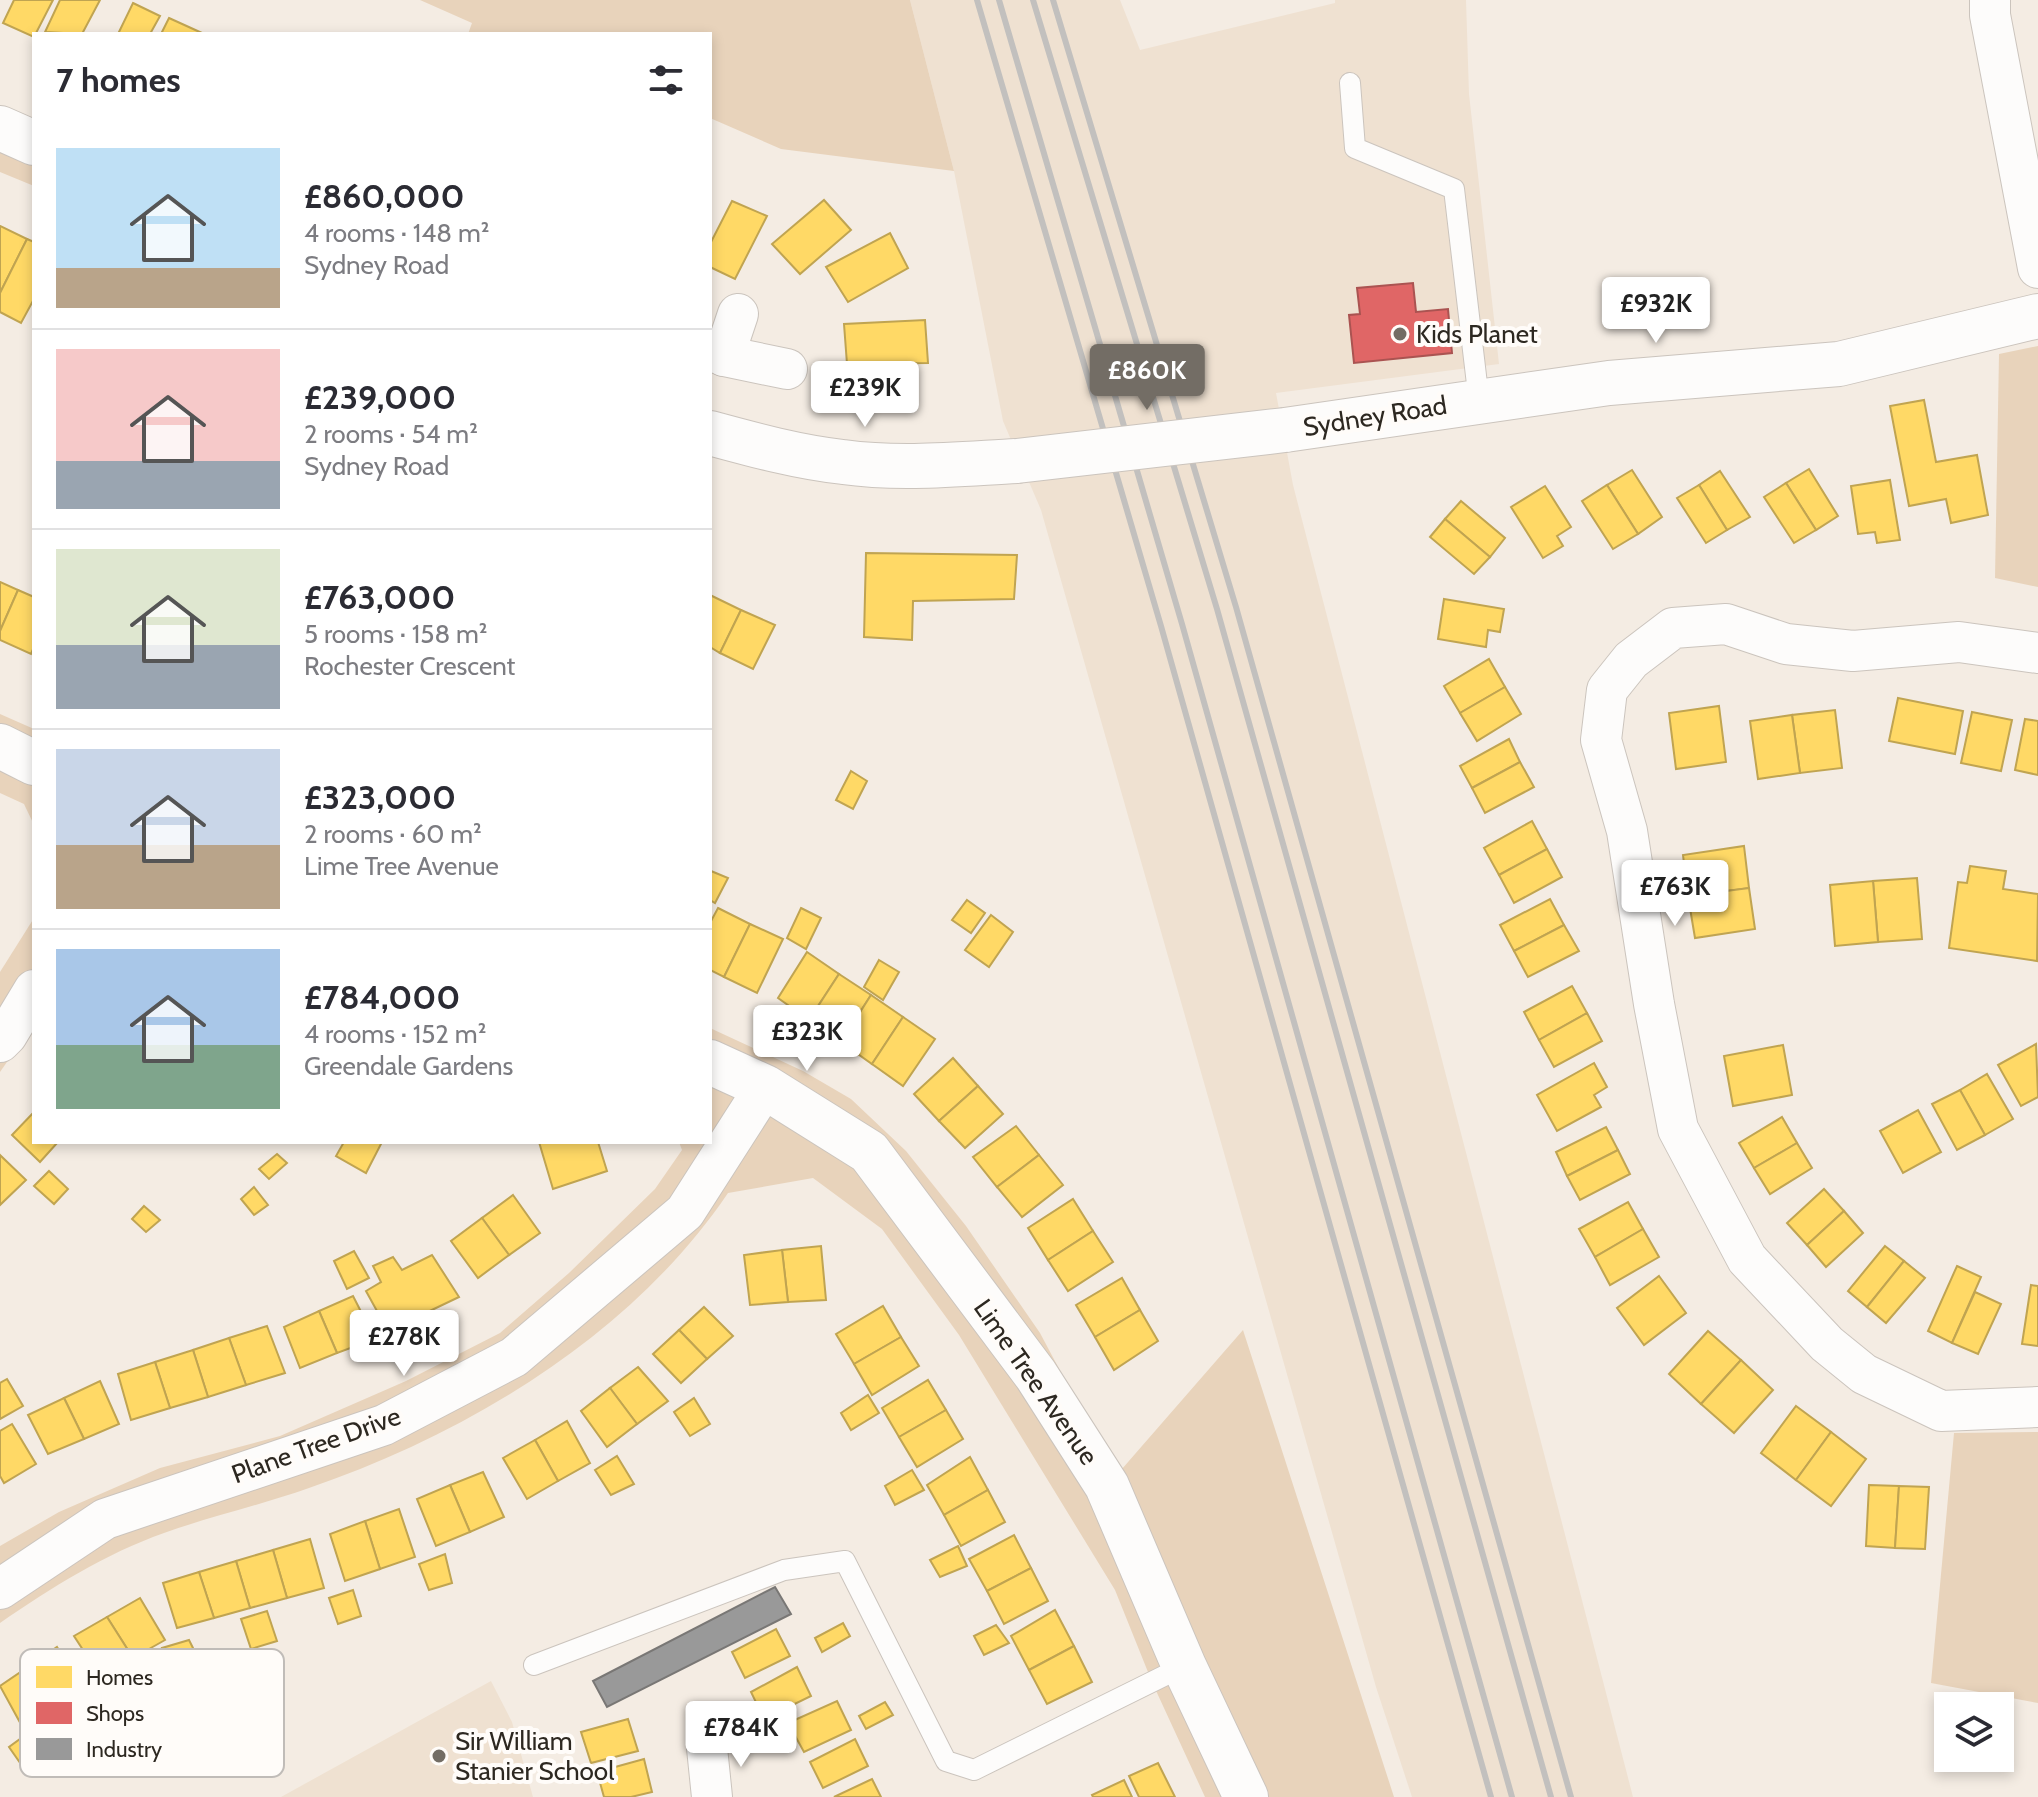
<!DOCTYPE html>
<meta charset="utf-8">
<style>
:root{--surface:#fff;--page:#f2f2f3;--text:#2b2b33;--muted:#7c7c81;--line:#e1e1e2;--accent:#736d65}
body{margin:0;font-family:Cabin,sans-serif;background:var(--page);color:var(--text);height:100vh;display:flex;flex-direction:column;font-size:30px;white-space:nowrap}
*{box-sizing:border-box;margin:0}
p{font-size:26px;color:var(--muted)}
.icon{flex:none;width:44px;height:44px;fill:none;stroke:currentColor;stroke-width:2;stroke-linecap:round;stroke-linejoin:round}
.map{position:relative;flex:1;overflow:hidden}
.side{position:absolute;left:32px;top:32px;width:680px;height:1112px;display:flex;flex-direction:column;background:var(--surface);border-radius:0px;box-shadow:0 4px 12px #0003}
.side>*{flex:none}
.controls{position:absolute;left:1934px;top:1692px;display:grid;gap:16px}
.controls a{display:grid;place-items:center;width:80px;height:80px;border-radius:0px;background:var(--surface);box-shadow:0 4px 12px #0003;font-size:40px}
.price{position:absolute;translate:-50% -68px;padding:0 18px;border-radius:8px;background:#fff;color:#222;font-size:26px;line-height:52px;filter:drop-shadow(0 2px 4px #0008)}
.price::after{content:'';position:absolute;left:50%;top:48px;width:24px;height:18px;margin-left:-12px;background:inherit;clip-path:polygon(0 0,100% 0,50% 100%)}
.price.selected{background:var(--accent);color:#fff}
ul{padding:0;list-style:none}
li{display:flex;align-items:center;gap:24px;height:200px;padding:0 24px}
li+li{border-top:2px solid var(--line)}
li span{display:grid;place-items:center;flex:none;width:224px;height:160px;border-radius:0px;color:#555}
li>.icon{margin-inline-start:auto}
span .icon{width:96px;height:96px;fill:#fffc;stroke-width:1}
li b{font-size:34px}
h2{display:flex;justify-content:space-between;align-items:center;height:96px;padding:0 24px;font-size:34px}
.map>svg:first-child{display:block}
.built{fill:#efe1d1}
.green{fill:#e8d3bb}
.homes{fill:#ffd966;stroke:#c0a451;stroke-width:2}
.shops{fill:#e06666;stroke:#aa5351;stroke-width:2}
.industry{fill:#999;stroke:#797775;stroke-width:2}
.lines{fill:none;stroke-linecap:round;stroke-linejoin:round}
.service-casing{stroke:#cbc4bd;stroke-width:22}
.minor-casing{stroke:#cbc4bd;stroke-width:42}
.tertiary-casing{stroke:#cbc4bd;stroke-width:46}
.service{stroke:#fdfcfb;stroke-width:20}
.minor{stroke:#fdfcfb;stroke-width:40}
.tertiary{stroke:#fdfcfb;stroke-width:44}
.rail{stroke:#c2c0be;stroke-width:6}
.tertiary-bridge-casing{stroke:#cbc4bd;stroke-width:46;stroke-linecap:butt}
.tertiary-bridge{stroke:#fdfcfb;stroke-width:44}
.poi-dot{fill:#736d65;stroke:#fffcf9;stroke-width:3}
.labels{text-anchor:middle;stroke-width:8;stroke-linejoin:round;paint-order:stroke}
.poi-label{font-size:26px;fill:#2d2821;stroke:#fffcf9;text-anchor:start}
.street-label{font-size:26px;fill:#2d2821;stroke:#fffcf9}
.key{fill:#fffcf9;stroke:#c0bcb8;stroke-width:2}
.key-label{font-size:22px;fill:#2d2821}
</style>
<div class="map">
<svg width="2038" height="1797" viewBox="0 0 2038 1797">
<rect width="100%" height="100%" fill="#f4ece3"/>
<g class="built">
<path d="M910,0h210l20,50 195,-47v-3h131l3,94 30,270 -223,29 17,92 340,1312h-221l-36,-110 -335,-1177 -38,-89 -49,-250z"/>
<path d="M491,1681l21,41 21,75h-252z"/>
</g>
<g class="green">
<path d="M420,0h490l44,171 -173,-22 -71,-31v-84h-242l4,-11z"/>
<path d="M0,128l34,15v43l-34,-14z"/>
<path d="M2038,346v241l-43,-9 4,-224z"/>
<path d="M0,714l34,15v96l-10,-21 -24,-11z"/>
<path d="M34,918v105l-34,49v-100z"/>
<path d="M710,1028l93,43 48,28 55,52 60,75 74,107 34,64 34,88 135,-155 151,467h-189l-53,-115 -37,-92 -156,-255 -77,-106 -69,-51 -85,15c-96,142 -259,240 -419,295 -48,17 -97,28 -145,45 -59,21 -112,54 -164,90v-77l59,-34 101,-44 120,-32 126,-55 94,-48 69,-60 86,-84 27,-39 -3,-8h31z"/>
<path d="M2038,1432v271l-107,-20 23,-250z"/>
</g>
<g class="homes">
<path d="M14,0h39l-19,37 -31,-14z"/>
<path d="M60,0h40l-18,34 -37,-2z"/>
<path d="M133,3l27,13 -10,18h-32z"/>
<path d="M169,18l33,15 -41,1z"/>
<path d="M824,200l27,30 -51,44 -28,-30z"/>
<path d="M732,201l35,15 -32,63 -25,-12v-23z"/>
<path d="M0,226l27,13 -26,52h-1z"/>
<path d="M890,233l18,35 -60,34 -22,-35z"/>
<path d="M27,239l7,3v57l-13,24 -21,-11v-19z"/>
<path d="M925,320l3,43 -81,1 -3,-40z"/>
<path d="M1924,400l12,62 41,-7 11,60 -37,8 -5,-24 -37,7 -19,-100z"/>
<path d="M1809,469l29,47 -22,14 -30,-47z"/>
<path d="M1632,470l30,47 -24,17 -31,-49z"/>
<path d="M1720,471l30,46 -23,13 -28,-45z"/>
<path d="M1890,480l10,60 -23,3 -2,-11 -17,2 -7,-48z"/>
<path d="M1786,483l30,47 -22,13 -30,-46z"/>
<path d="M1607,485l31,49 -25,15 -31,-48z"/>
<path d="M1699,485l28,45 -21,13 -29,-45z"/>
<path d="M1545,486l26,41 -14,9 6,10 -20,12 -32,-51z"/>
<path d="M1461,501l44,37 -15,19 -45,-38z"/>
<path d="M1445,519l45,38 -16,17 -44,-37z"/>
<path d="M866,553l151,2 -3,44 -101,2 -1,39 -48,-3z"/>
<path d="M0,582l18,8 -18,41z"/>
<path d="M18,590l16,7v50l-3,7 -31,-14v-9z"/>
<path d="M710,595l31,15 -21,43 -10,-6z"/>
<path d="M1444,599l60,10 -4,23 -12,-2 -2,17 -48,-8z"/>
<path d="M741,610l34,15 -22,44 -33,-16z"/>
<path d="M1489,659l16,28 -45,26 -16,-27z"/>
<path d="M1505,687l16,27 -44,27 -17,-28z"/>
<path d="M1898,698l65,13 -8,43 -66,-13z"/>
<path d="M1719,706l7,56 -50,7 -7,-56z"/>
<path d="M1835,710l7,58 -42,5 -8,-58z"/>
<path d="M1972,712l40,8 -11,51 -40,-8z"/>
<path d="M1792,715l8,58 -42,6 -8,-58z"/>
<path d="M2025,719l13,2v54l-23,-5z"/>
<path d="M1509,739l11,23 -48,26 -12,-22z"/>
<path d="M1520,762l14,25 -49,26 -13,-25z"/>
<path d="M851,771l16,10 -14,28 -17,-9z"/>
<path d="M1532,821l15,28 -48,26 -15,-27z"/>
<path d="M1744,846l5,42 -61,8 -5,-41z"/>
<path d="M1547,849l15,28 -48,26 -15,-28z"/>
<path d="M1970,866l36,5 -3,18 35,5 -1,67 -88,-13 9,-66 9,1z"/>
<path d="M711,871l17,7 -13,25 -5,-3z"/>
<path d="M1917,878l5,61 -44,3 -5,-61z"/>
<path d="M1873,881l5,61 -43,4 -5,-61z"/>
<path d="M1749,888l6,41 -60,9 -7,-42z"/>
<path d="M1550,899l14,26 -50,26 -14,-26z"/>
<path d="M967,900l18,13 -14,20 -19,-13z"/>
<path d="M718,908l32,16 -26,53 -14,-7v-47z"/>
<path d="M801,908l20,10 -15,31 -19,-11z"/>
<path d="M991,915l22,17 -24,35 -24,-17z"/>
<path d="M750,924l33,15 -26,54 -33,-16z"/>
<path d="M1564,925l15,26 -51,26 -14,-26z"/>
<path d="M807,952l32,22 -30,46 -31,-22z"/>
<path d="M879,960l20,12 -16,28 -19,-13z"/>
<path d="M839,974l32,21 -30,47 -32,-22z"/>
<path d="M1572,986l15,27 -48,27 -15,-28z"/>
<path d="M871,995l32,22 -31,47 -31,-22z"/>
<path d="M1587,1013l15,28 -48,26 -15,-27z"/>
<path d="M903,1017l32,22 -32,47 -31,-22z"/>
<path d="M2036,1044l2,53 -17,9 -23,-41z"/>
<path d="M1783,1045l9,50 -59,11 -9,-50z"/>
<path d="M953,1058l25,28 -39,35 -25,-27z"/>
<path d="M1594,1063l13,24 -13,8 7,12 -44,24 -20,-36z"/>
<path d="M1987,1074l26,45 -28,16 -25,-45z"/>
<path d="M978,1086l25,28 -38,34 -26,-27z"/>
<path d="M1960,1090l25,45 -28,15 -25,-46z"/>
<path d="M1918,1110l23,42 -38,21 -23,-42z"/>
<path d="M34,1112v30h24l-18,20 -28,-27z"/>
<path d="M1782,1117l15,26 -43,25 -15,-25z"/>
<path d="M1016,1126l23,29 -42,32 -24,-30z"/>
<path d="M1606,1127l12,23 -51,26 -11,-24z"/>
<path d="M344,1142h38l-16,31 -30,-17z"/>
<path d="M539,1142h59l9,29 -54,18z"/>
<path d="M1797,1143l15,25 -42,26 -16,-26z"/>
<path d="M1618,1150l12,24 -50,26 -13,-24z"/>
<path d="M277,1154l10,9 -18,16 -10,-10z"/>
<path d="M0,1155l26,25 -26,25z"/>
<path d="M1039,1155l24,30 -41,32 -25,-30z"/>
<path d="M49,1171l19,18 -14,15 -20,-18z"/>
<path d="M254,1187l14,18 -14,10 -13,-16z"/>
<path d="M1824,1189l20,22 -37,34 -20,-22z"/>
<path d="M513,1195l27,38 -31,22 -27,-37z"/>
<path d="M1073,1199l20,32 -45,29 -20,-32z"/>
<path d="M1628,1202l15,27 -48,28 -16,-28z"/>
<path d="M144,1206l16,14 -14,12 -14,-13z"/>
<path d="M1844,1211l19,22 -37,34 -19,-22z"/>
<path d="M482,1218l27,37 -31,23 -27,-37z"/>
<path d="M1643,1229l16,28 -49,28 -15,-28z"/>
<path d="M1093,1231l20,31 -45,29 -20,-31z"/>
<path d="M821,1246l5,54 -38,2 -6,-52z"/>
<path d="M1885,1246l19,15 -37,46 -19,-16z"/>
<path d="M782,1250l6,52 -38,3 -6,-50z"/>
<path d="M354,1251l15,27 -22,11 -13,-28z"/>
<path d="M432,1255l27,42 -71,34 -22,-40 15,-9 -8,-16 20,-9 9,13z"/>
<path d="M1904,1261l21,17 -39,45 -19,-16z"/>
<path d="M1957,1266l24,11 -29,66 -24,-12z"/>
<path d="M1659,1276l27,37 -42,32 -27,-37z"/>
<path d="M1122,1278l18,32 -45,27 -19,-32z"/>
<path d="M2031,1285l7,1v60l-16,-2z"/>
<path d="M1975,1292l26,12 -23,50 -26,-11z"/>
<path d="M353,1296l22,43 -38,14 -18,-42z"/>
<path d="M883,1306l18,31 -47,27 -18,-30z"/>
<path d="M704,1307l29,29 -26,23 -28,-29z"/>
<path d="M1140,1310l18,31 -44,29 -19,-33z"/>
<path d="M319,1311l18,42 -37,15 -16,-41z"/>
<path d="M267,1326l18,47 -39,12 -17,-47z"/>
<path d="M679,1330l28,29 -26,24 -28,-29z"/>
<path d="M1708,1331l33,29 -40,44 -32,-30z"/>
<path d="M901,1337l18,29 -47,29 -18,-31z"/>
<path d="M229,1338l17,47 -38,12 -15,-47z"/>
<path d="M193,1350l15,47 -38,11 -15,-46z"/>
<path d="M1741,1360l32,30 -39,43 -33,-29z"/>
<path d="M155,1362l15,46 -39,12 -13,-46z"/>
<path d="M638,1367l30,34 -31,23 -27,-36z"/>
<path d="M7,1379l16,27 -23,13v-36z"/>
<path d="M928,1380l18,30 -47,27 -17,-29z"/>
<path d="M100,1381l19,43 -35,15 -20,-41z"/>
<path d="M610,1388l27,36 -30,23 -26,-36z"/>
<path d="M868,1395l11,18 -28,17 -10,-17z"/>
<path d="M64,1398l20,41 -36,15 -20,-39z"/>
<path d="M694,1398l16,26 -20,12 -16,-24z"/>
<path d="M1796,1406l35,26 -35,48 -35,-27z"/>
<path d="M946,1410l17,29 -46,28 -18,-30z"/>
<path d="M567,1421l23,42 -32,18 -23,-41z"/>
<path d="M12,1424l24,40 -32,19 -4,-7v-45z"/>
<path d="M1831,1432l35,27 -35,47 -35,-26z"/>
<path d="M535,1440l23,41 -31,18 -24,-41z"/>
<path d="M617,1456l17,28 -23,11 -16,-25z"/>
<path d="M970,1457l18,33 -44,25 -17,-30z"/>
<path d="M912,1470l12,20 -29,15 -10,-19z"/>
<path d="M483,1472l21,45 -34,15 -20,-47z"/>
<path d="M450,1485l20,47 -34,14 -19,-47z"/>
<path d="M1869,1485l30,1 -4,62 -29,-2z"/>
<path d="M1899,1486l30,1 -4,62 -30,-1z"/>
<path d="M988,1490l17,32 -44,24 -17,-31z"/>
<path d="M399,1509l16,48 -35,12 -15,-48z"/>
<path d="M365,1521l15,48 -35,12 -15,-47z"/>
<path d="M1014,1535l17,33 -44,23 -18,-32z"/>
<path d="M310,1539l14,49 -37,10 -14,-48z"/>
<path d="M958,1546l9,20 -27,11 -10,-17z"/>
<path d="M273,1550l14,48 -37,10 -14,-47z"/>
<path d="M445,1554l7,29 -23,7 -10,-26z"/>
<path d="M236,1561l14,47 -36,10 -15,-46z"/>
<path d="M1031,1568l17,33 -44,23 -17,-33z"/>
<path d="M199,1572l15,46 -37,10 -14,-45z"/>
<path d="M353,1590l8,26 -23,8 -9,-26z"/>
<path d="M140,1598l25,42 -32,18 -26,-41z"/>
<path d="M1055,1610l19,36 -45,24 -18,-34z"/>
<path d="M267,1611l10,30 -26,8 -10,-30z"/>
<path d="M107,1617l26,41 -33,18 -26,-40z"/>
<path d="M843,1623l7,13 -28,16 -7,-14z"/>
<path d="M996,1625l13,18 -25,12 -10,-19z"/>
<path d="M776,1629l14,27 -45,22 -13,-26z"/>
<path d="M189,1640l13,26 -28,11 -12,-29z"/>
<path d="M1074,1646l18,36 -45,22 -18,-34z"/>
<path d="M57,1647l27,41 -30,19 -26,-40z"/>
<path d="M28,1667l26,40 -31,21 -23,-42z"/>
<path d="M797,1667l14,29 -47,23 -13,-27z"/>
<path d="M837,1701l14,29 -47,22 -16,-29z"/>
<path d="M885,1702l8,13 -27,14 -7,-13z"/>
<path d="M628,1719l10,32 -47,12 -10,-31z"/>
<path d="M31,1731l17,26 -23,13 -16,-23z"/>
<path d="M855,1739l13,27 -45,22 -13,-26z"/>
<path d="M644,1759l8,33 -21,5h-27l-7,-25z"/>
<path d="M1158,1763l17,34h-36l-10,-21z"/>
<path d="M872,1779l9,18h-47z"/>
<path d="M1124,1780l8,17h-39l-1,-2z"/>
</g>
<path class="shops" d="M1413,283l3,29 32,-3 4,44 -98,10 -5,-48 11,-1 -3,-26z"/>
<path class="industry" d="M775,1587l16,27 -184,93 -14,-26z"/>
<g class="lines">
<defs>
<g id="service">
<path d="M1350,83l5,65 99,41 25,212"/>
<path d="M534,1665l250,-95 61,-9 101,200 28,9 210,-104"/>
</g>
<g id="minor">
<path d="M1990,0v15l48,253"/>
<path d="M710,349l14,7 63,13"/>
<path d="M724,356l14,-42"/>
<path d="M2038,653l-79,-11 -106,9 -67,-7 -60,-20 -53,4 -42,32 -24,30 -6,50 26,91 27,173 24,125 69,130 80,85 37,30 77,37 97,-4"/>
<path d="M0,1042l7,-7 27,-45"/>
<path d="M0,1589l105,-70 279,-94 130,-68 171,-145 80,-125"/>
<path d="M707,1748l5,49"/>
</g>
<g id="tertiary">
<path d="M0,128l34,15"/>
<path d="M1285,430l324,-47 230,-19 199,-48"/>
<path d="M710,433c44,12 88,24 133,29 58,8 116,2 174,-1"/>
<path d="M0,746l34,17"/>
<path d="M710,1062l55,25 104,65 167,223 71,111 77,180 62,131"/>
</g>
</defs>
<use href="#service" class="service-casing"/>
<use href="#minor" class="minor-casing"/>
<use href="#tertiary" class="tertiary-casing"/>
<use href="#service" class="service"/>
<use href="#minor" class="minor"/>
<use href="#tertiary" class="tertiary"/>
<g class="rail">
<path d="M977,0l184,626 330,1171"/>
<path d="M999,0l183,624 330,1173"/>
<path d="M1033,0l184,609 334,1188"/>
<path d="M1053,0l183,607 335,1190"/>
</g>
<defs>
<path id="tertiary-bridge" d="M1017,461l268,-31"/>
</defs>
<use href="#tertiary-bridge" class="tertiary-bridge-casing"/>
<use href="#tertiary-bridge" class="tertiary-bridge"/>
</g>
<g class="poi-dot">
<circle cx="1400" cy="334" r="8"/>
<circle cx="439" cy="1756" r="8"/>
</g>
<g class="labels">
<g class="poi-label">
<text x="1416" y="343">Kids Planet</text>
<text x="455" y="1750">Sir William<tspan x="455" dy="30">Stanier School</tspan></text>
</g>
<g class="street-label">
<text transform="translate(1375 416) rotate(-9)" y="9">Sydney Road</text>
<text transform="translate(1036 1382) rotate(55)" y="9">Lime Tree Avenue</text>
<text transform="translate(316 1445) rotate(-20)" y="9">Plane Tree Drive</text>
</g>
</g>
<rect x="20" y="1649" width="264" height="128" rx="12" class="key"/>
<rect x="36" y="1666" width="36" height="22" fill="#ffd966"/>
<rect x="36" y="1702" width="36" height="22" fill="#e06666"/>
<rect x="36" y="1738" width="36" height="22" fill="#999"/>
<g class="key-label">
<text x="86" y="1685">Homes</text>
<text x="86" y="1721">Shops</text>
<text x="86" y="1757">Industry</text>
</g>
</svg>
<div class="controls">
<a><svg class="icon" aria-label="layers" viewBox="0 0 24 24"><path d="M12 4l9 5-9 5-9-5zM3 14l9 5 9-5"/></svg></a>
</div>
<b class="price" style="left:1656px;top:345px">£932K</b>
<b class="price selected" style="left:1147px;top:412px">£860K</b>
<b class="price" style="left:865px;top:429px">£239K</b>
<b class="price" style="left:1675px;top:928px">£763K</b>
<b class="price" style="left:807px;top:1073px">£323K</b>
<b class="price" style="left:404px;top:1378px">£278K</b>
<b class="price" style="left:741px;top:1769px">£784K</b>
<section class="side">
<h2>7 homes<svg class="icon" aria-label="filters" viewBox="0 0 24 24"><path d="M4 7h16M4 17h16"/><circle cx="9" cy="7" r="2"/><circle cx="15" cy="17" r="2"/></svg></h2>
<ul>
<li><span style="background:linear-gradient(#bfe0f5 75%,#b9a48a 0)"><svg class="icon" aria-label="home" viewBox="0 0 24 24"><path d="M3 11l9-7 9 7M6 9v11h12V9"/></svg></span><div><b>£860,000</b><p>4 rooms · 148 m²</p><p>Sydney Road</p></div></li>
<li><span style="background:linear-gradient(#f6c9c9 70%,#9aa5b1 0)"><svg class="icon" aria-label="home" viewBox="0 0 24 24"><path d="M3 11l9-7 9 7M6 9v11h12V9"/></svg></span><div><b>£239,000</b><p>2 rooms · 54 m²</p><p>Sydney Road</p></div></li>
<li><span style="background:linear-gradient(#dfe7d0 60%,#9aa5b1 0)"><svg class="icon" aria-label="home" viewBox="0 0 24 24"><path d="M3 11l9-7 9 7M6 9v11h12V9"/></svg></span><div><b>£763,000</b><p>5 rooms · 158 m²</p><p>Rochester Crescent</p></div></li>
<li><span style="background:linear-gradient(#c9d6e8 60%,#b9a48a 0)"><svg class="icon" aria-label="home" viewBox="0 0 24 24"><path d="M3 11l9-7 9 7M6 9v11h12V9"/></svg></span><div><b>£323,000</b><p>2 rooms · 60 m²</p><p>Lime Tree Avenue</p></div></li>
<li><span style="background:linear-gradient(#a9c7e8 60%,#7fa58c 0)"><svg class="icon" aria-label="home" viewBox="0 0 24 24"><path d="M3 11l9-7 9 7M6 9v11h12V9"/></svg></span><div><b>£784,000</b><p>4 rooms · 152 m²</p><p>Greendale Gardens</p></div></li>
</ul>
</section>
</div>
